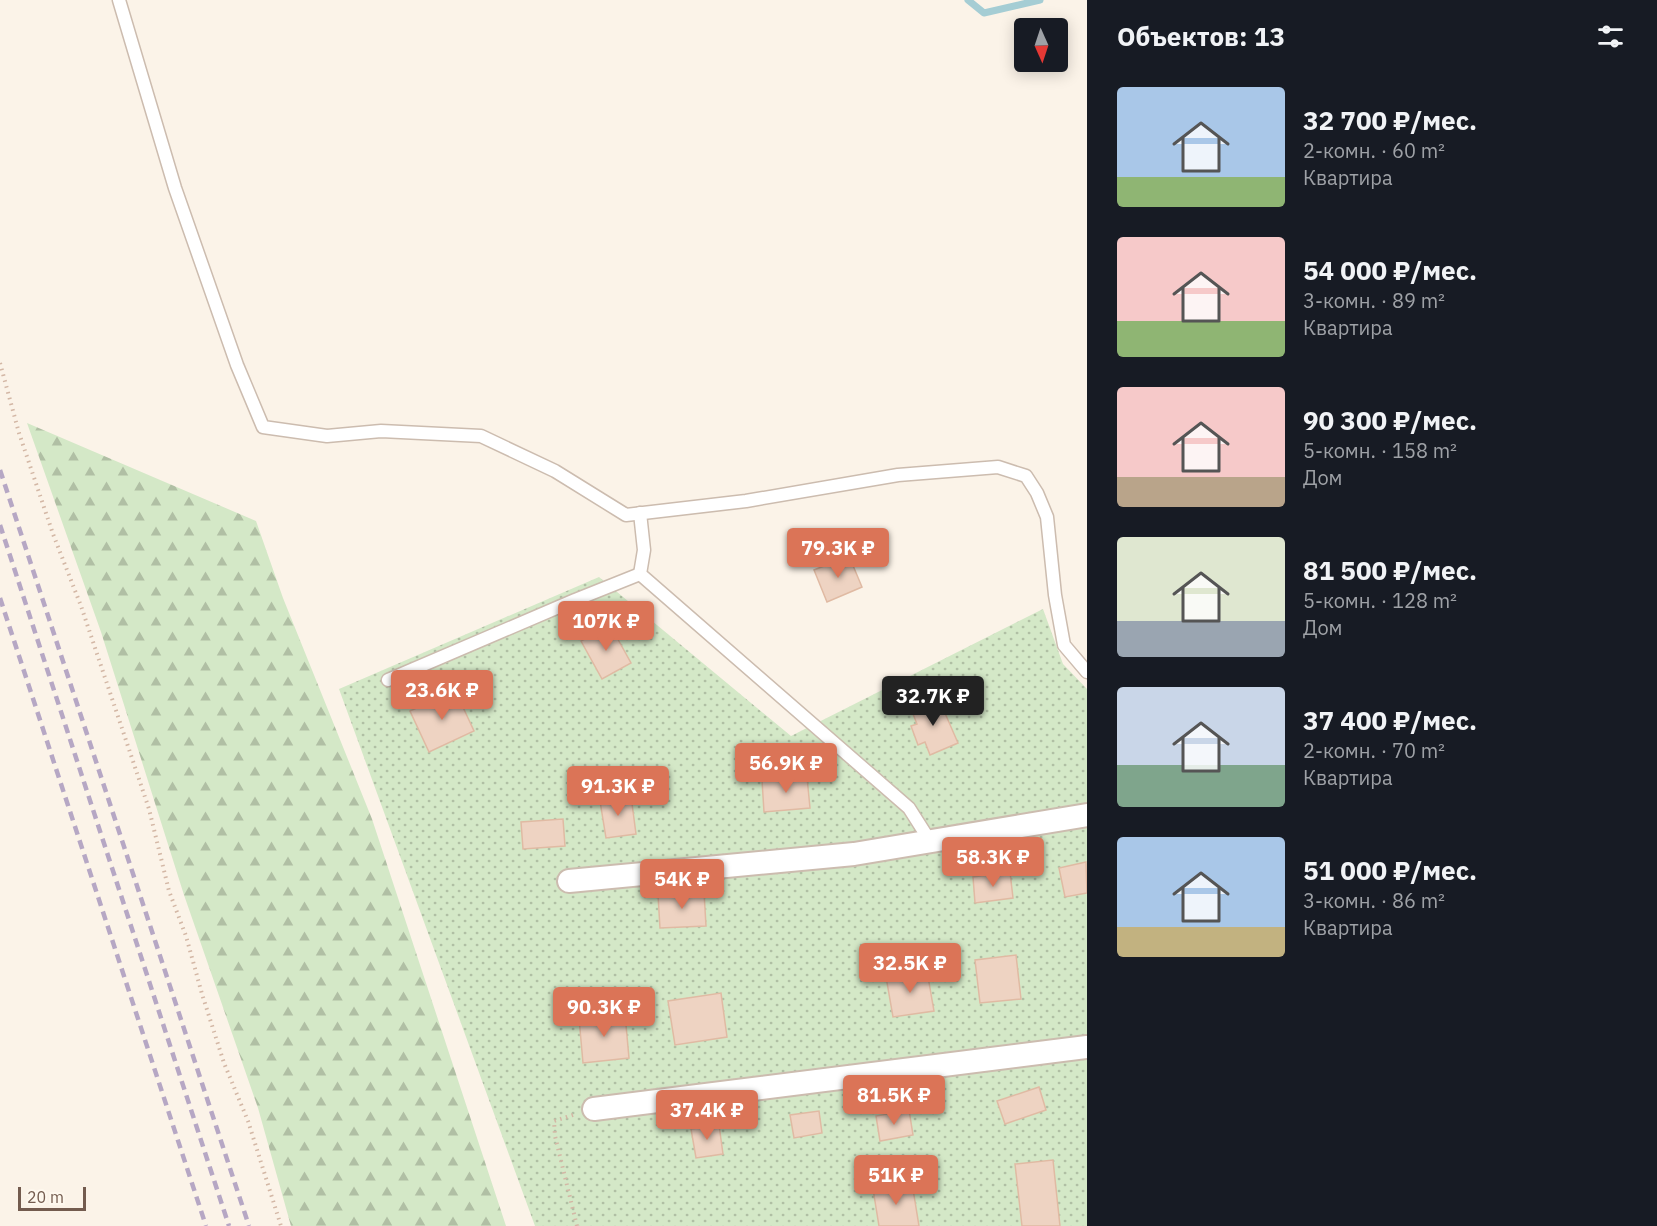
<!DOCTYPE html>
<html lang="ru">
<meta charset="utf-8">
<style>
:root{--surface:#171b24;--page:#20242c;--text:#f1f3f6;--muted:#9ea1a6;--accent:#db7457}
body{margin:0;font-family:"IBM Plex Sans",sans-serif;background:var(--page);color:var(--text);height:100vh;display:flex;flex-direction:column;font-size:22px;white-space:nowrap}
*{box-sizing:border-box;margin:0}
p{font-size:20px;color:var(--muted)}
.icon{flex:none;width:33px;height:33px;fill:none;stroke:currentColor;stroke-width:2;stroke-linecap:round;stroke-linejoin:round}
.map{position:relative;flex:1;overflow:hidden}
.panel{display:flex;flex-direction:column;background:var(--surface);width:570px}
.panel>*{flex:none}
.needle{width:39px;rotate:177deg}
.controls{position:absolute;left:1014px;top:18px;display:grid;gap:12px}
.controls a{display:grid;place-items:center;width:54px;height:54px;border-radius:6px;background:var(--surface);box-shadow:0 3px 15px #0003;font-size:30px}
.scale{position:absolute;left:18px;bottom:15px;width:68px;box-sizing:border-box;padding-left:6px;border:3px solid #735b4e;border-top:0;font-size:16px;line-height:21px;white-space:nowrap;color:#735b4e;-webkit-text-stroke:4px #fef8ee;paint-order:stroke}
.price{position:absolute;translate:-50% -51px;padding:0 14px;border-radius:6px;background:var(--accent);color:#fff;font-size:20px;line-height:39px;filter:drop-shadow(0 2px 3px #0008)}
.price::after{content:'';position:absolute;left:50%;top:36px;width:18px;height:14px;margin-left:-9px;background:inherit;clip-path:polygon(0 0,100% 0,50% 100%)}
.price.on{background:#222;color:#fff}
ul{padding:0;list-style:none}
li{display:flex;align-items:center;gap:18px;height:150px;padding:0 30px}
li span{display:grid;place-items:center;flex:none;width:168px;height:120px;border-radius:6px;color:#555}
li>.icon{margin-inline-start:auto}
span .icon{width:72px;height:72px;fill:#fffc;stroke-width:1}
li b{font-size:26px}
h2{display:flex;justify-content:space-between;align-items:center;height:72px;padding:0 30px;font-size:26px}
main{display:flex;flex:1;min-height:0}
.map>svg:first-child{display:block}
.forest{fill:url(#forest-firs)}
.garden{fill:url(#garden-dots)}
.lines{fill:none;stroke-linecap:round;stroke-linejoin:round}
.stream{stroke:#a5cdd4;stroke-width:7}
.building{fill:#eed3c2;stroke:#e0baa3;stroke-width:1.5}
.lane-casing{stroke:#ccbcaf;stroke-width:15}
.street-casing{stroke:#ccbcaf;stroke-width:26}
.path{stroke:#d3b7a5;stroke-width:4;stroke-dasharray:1.5 4.5;stroke-linecap:butt}
.lane{stroke:#fff;stroke-width:12}
.street{stroke:#fff;stroke-width:22}
.rail{stroke:#b6a7c4;stroke-width:4.5;stroke-dasharray:9 6;stroke-linecap:butt}
</style>
<main>
<div class="map">
<svg width="1087" height="1226" viewBox="0 0 1087 1226">
<defs>
<pattern id="forest-firs" width="22" height="20" patternUnits="userSpaceOnUse" patternTransform="scale(1.5)"><rect width="22" height="20" fill="#d4e8c7"/><path d="M5 1l3.5 6h-7zM16 11l3.5 6h-7z" fill="#b0bfa4"/></pattern>
<pattern id="garden-dots" width="8" height="8" patternUnits="userSpaceOnUse" patternTransform="scale(1.5)"><rect width="8" height="8" fill="#d4e8c7"/><path d="M2 2h.1M6 6h.1" fill="none" stroke="#b0bfa4" stroke-width="1.8" stroke-linecap="round"/></pattern>
</defs>
<rect width="100%" height="100%" fill="#fbf3e8"/>
<path class="forest" d="M27,423l229,98 27,77 89,221 134,407h-215l-33,-118 -74,-213 -83,-263z"/>
<path class="garden" d="M599,577l192,159 252,-127 20,55 24,25v537h-552l-196,-537z"/>
<g class="lines">
<path class="stream" d="M968,0l16,13 56,-13"/>
</g>
<g class="building">
<path d="M849,556l13,31 -35,15 -13,-32z"/>
<path d="M610,625l21,38 -29,16 -21,-38z"/>
<path d="M455,690l19,41 -45,21 -19,-41z"/>
<path d="M938,697l20,46 -28,12 -5,-13 -7,3 -7,-19 6,-2 -6,-15z"/>
<path d="M807,777l3,31 -46,4 -2,-32z"/>
<path d="M631,796l5,38 -30,4 -6,-37z"/>
<path d="M563,819l2,27 -42,3 -2,-27z"/>
<path d="M1086,862l1,31 -22,4 -6,-29z"/>
<path d="M1010,872l3,26 -38,5 -2,-26z"/>
<path d="M704,892l2,34 -46,2 -2,-33z"/>
<path d="M1016,955l5,44 -41,4 -5,-43z"/>
<path d="M927,971l7,40 -41,6 -7,-40z"/>
<path d="M721,993l6,44 -52,8 -7,-44z"/>
<path d="M625,1014l4,44 -46,5 -4,-45z"/>
<path d="M1039,1087l7,23 -41,14 -8,-23z"/>
<path d="M909,1110l4,25 -33,6 -4,-25z"/>
<path d="M819,1111l3,22 -28,5 -4,-23z"/>
<path d="M719,1125l4,29 -27,4 -5,-29z"/>
<path d="M1053,1160l7,66h-38l-7,-62z"/>
<path d="M912,1183l7,43h-40l-6,-37z"/>
</g>
<g class="lines">
<defs>
<g id="lane">
<path d="M119,0l56,188 62,177 26,62 64,9 54,-5 100,5 74,35 71,44 120,-14 152,-26 100,-8 28,9 11,17 10,24 8,78 9,50 23,27"/>
<path d="M640,513l4,37 -4,24 269,234 21,33"/>
<path d="M388,680l187,-80 65,-26"/>
</g>
<g id="street">
<path d="M569,881l285,-27 233,-39"/>
<path d="M594,1109l493,-62"/>
</g>
</defs>
<use href="#lane" class="lane-casing"/>
<use href="#street" class="street-casing"/>
<g class="path">
<path d="M0,363l19,70 34,101 28,72 68,203 20,82 17,45 16,58 22,69 24,58 33,105"/>
<path d="M573,1115l-19,6 1,15 22,90"/>
</g>
<use href="#lane" class="lane"/>
<use href="#street" class="street"/>
<g class="rail">
<path d="M0,470l249,756"/>
<path d="M0,525l229,701"/>
<path d="M0,598l206,628"/>
</g>
</g>
</svg>
<div class="controls">
<a><svg class="needle" viewBox="-14 -14 28 28"><path d="M0-13l5 13h-10z" fill="#e53935"/><path d="M0 13l5-13h-10z" fill="#9ea1a6"/></svg></a>
</div>
<div class="scale">20 m</div>
<b class="price" style="left:838px;top:579px">79.3K ₽</b>
<b class="price" style="left:606px;top:652px">107K ₽</b>
<b class="price" style="left:442px;top:721px">23.6K ₽</b>
<b class="price on" style="left:933px;top:727px">32.7K ₽</b>
<b class="price" style="left:786px;top:794px">56.9K ₽</b>
<b class="price" style="left:618px;top:817px">91.3K ₽</b>
<b class="price" style="left:993px;top:888px">58.3K ₽</b>
<b class="price" style="left:682px;top:910px">54K ₽</b>
<b class="price" style="left:910px;top:994px">32.5K ₽</b>
<b class="price" style="left:604px;top:1038px">90.3K ₽</b>
<b class="price" style="left:894px;top:1126px">81.5K ₽</b>
<b class="price" style="left:707px;top:1141px">37.4K ₽</b>
<b class="price" style="left:896px;top:1206px">51K ₽</b>
</div>
<section class="panel">
<h2>Объектов: 13<svg class="icon" aria-label="filters" viewBox="0 0 24 24"><path d="M4 7h16M4 17h16"/><circle cx="9" cy="7" r="2"/><circle cx="15" cy="17" r="2"/></svg></h2>
<ul>
<li><span style="background:linear-gradient(#a9c7e8 75%,#8fb573 0)"><svg class="icon" aria-label="home" viewBox="0 0 24 24"><path d="M3 11l9-7 9 7M6 9v11h12V9"/></svg></span><div><b>32 700 ₽/мес.</b><p>2-комн. · 60 m²</p><p>Квартира</p></div></li>
<li><span style="background:linear-gradient(#f6c9c9 70%,#8fb573 0)"><svg class="icon" aria-label="home" viewBox="0 0 24 24"><path d="M3 11l9-7 9 7M6 9v11h12V9"/></svg></span><div><b>54 000 ₽/мес.</b><p>3-комн. · 89 m²</p><p>Квартира</p></div></li>
<li><span style="background:linear-gradient(#f6c9c9 75%,#b9a48a 0)"><svg class="icon" aria-label="home" viewBox="0 0 24 24"><path d="M3 11l9-7 9 7M6 9v11h12V9"/></svg></span><div><b>90 300 ₽/мес.</b><p>5-комн. · 158 m²</p><p>Дом</p></div></li>
<li><span style="background:linear-gradient(#dfe7d0 70%,#9aa5b1 0)"><svg class="icon" aria-label="home" viewBox="0 0 24 24"><path d="M3 11l9-7 9 7M6 9v11h12V9"/></svg></span><div><b>81 500 ₽/мес.</b><p>5-комн. · 128 m²</p><p>Дом</p></div></li>
<li><span style="background:linear-gradient(#c9d6e8 65%,#7fa58c 0)"><svg class="icon" aria-label="home" viewBox="0 0 24 24"><path d="M3 11l9-7 9 7M6 9v11h12V9"/></svg></span><div><b>37 400 ₽/мес.</b><p>2-комн. · 70 m²</p><p>Квартира</p></div></li>
<li><span style="background:linear-gradient(#a9c7e8 75%,#c2b280 0)"><svg class="icon" aria-label="home" viewBox="0 0 24 24"><path d="M3 11l9-7 9 7M6 9v11h12V9"/></svg></span><div><b>51 000 ₽/мес.</b><p>3-комн. · 86 m²</p><p>Квартира</p></div></li>
</ul>
</section>
</main>
